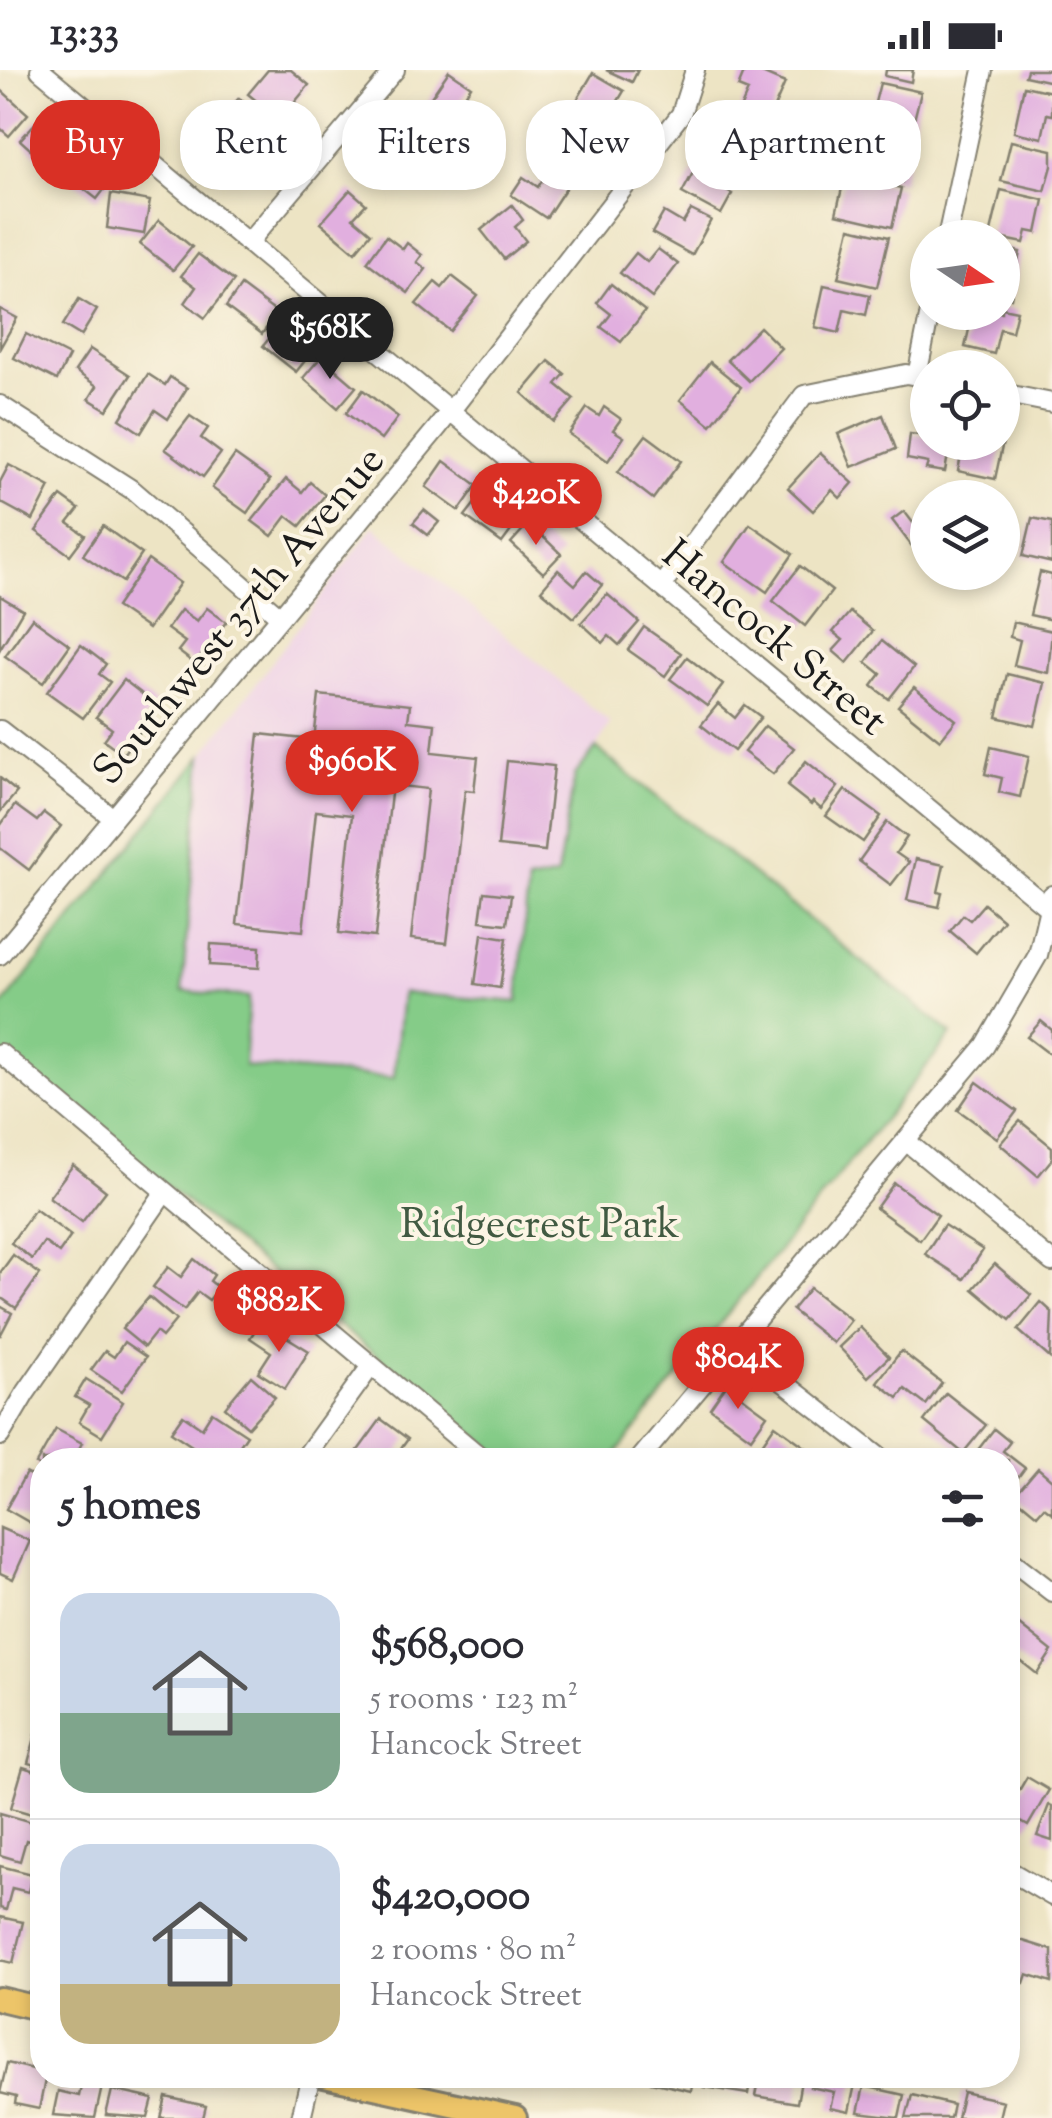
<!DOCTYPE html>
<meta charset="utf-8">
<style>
:root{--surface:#fff;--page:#f7f7f7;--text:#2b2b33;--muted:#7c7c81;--line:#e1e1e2;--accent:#d93025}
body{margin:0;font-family:"Sorts Mill Goudy",serif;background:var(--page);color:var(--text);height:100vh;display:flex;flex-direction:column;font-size:38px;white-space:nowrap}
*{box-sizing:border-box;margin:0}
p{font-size:32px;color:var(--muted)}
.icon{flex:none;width:55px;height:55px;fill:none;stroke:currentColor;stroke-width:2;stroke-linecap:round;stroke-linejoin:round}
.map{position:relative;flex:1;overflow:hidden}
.side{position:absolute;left:30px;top:1378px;width:990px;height:640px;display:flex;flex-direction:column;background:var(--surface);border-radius:40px;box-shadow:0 5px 15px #0003}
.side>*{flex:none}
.top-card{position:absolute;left:30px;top:30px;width:992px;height:90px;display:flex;gap:20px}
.needle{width:65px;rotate:103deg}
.controls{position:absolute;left:910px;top:150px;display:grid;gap:20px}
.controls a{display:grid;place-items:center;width:110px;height:110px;border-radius:50%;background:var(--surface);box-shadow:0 5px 15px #0003;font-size:50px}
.price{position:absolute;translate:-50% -85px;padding:0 22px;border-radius:35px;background:var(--accent);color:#fff;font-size:32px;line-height:65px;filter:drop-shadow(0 2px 5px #0008)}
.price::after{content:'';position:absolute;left:50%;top:60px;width:30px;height:22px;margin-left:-15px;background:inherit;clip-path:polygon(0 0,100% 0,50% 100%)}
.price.on{background:#222;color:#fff}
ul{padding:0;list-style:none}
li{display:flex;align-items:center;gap:30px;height:250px;padding:0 30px}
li+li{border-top:2px solid var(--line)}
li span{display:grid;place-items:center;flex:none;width:280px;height:200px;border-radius:30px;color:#555}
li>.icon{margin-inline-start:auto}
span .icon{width:120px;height:120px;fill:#fffc;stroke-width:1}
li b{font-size:42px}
h2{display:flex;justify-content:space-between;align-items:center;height:120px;padding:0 30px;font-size:42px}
.tag{padding:0 35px;border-radius:40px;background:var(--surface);box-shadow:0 5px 15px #0003;font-size:35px;line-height:90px}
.tag.on{background:var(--accent);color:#fff}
.status{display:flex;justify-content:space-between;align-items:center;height:70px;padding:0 50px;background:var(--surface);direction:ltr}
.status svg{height:28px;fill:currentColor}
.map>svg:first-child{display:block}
.built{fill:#eed0e7}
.green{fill:#85cc88;stroke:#507452;stroke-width:2.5}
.building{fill:#e1afdf}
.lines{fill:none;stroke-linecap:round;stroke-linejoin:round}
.minor-casing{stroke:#848070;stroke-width:22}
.major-casing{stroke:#848070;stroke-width:28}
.minor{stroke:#fff;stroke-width:18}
.major{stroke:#edc569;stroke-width:22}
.labels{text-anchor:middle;stroke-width:8;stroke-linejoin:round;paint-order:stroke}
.street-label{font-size:42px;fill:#1c1c1c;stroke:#fcf5e5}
.park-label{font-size:42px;fill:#415a42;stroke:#fcf5e5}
</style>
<div class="status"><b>13:33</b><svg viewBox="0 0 49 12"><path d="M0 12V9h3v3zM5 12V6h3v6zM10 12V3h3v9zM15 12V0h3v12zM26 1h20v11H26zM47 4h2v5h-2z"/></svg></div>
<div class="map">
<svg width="1052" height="2048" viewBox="0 0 1052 2048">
<rect width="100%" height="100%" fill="#fcf5e5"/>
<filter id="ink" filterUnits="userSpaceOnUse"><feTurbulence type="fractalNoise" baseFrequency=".01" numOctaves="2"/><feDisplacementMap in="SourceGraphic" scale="20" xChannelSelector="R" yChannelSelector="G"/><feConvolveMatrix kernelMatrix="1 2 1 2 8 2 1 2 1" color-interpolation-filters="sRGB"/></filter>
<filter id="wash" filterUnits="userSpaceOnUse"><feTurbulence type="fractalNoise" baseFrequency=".0048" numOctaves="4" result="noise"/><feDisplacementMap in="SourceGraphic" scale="40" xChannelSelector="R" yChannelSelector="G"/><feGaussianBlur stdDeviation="2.25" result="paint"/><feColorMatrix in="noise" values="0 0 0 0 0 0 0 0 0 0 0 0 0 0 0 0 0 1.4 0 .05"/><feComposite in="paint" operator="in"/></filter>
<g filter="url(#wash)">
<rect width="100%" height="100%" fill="#ede4c4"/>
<path class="built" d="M374,456l236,197 -14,25 -21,27 -18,101 -29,6 -10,120 -116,-9 -8,85 -151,-12 -61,-74 20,-236z"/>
<path class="green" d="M596,678l356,286 -341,426h-105l-506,-408v-43l202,-253 -20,235 67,6 -5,69 150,12 8,-85 116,9 10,-120 29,-6 18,-101z"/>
<g id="blocks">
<g class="building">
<path d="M268,0h23l18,15 -29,35 -32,-26z"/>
<path d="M606,0h32l-6,12z"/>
<path d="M745,0h10l30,13 -17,38 -28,-12 8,-18 -10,-4z"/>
<path d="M886,0h27l-2,12 -26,-6z"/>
<path d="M1027,0h25v12l-27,-6z"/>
<path d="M449,1l22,15 -13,19 10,7 -13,19 -32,-22z"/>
<path d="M593,3l31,18 -22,37 -31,-18z"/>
<path d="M880,13l41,9 -10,40 -41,-10z"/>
<path d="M1024,16l28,6v23l-5,-1 -5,24 -28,-6z"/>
<path d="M0,19l28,25 -19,22 -9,-8z"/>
<path d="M239,28l34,30 -30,35 -35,-30z"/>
<path d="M724,41l37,17 -10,21 14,6 -8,18 -40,-19 10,-21 -11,-5z"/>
<path d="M39,49l31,29 -19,20 -31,-28z"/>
<path d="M409,53l32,26 -25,32 -33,-26z"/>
<path d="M578,53l20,13 -24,38 -31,-20 12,-20 11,7z"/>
<path d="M868,60l29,7 -5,21 15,3 -5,21 -52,-13 4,-18 9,2z"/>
<path d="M1011,71l41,9v16l-7,25 -44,-10z"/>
<path d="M78,80l35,28 -16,21 -35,-27z"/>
<path d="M701,88l28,15 -8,15 11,6 -11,20 -39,-21z"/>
<path d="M549,100l20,13 -23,35 -35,-23 12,-18 15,10z"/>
<path d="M845,105l56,13 -9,39 -56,-13z"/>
<path d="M350,120l16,14 -13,14 18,15 -16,19 -34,-29z"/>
<path d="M1001,120l43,10 -7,33 -10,-2 -3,12 -34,-7z"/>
<path d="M111,124l39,7 -6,33 -37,-6z"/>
<path d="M512,135l11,15 -8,7 11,14 -22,18 -23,-29z"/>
<path d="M691,140l20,10 -19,35 -40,-22 12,-21 19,11z"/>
<path d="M159,150l33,27 -19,23 -33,-26z"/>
<path d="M850,158l39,9 -12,50 -39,-9z"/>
<path d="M386,166l17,13 4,-6 15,12 -5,7 9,7 -18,24 -41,-31z"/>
<path d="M1002,178l18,4 -9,46 -9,-2z"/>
<path d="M658,179l20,15 -26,34 -32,-25 16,-20 11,9z"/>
<path d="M198,184l36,27 -29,37 -20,-15 11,-16 -15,-11z"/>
<path d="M452,206l26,20 -28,35 -34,-27 19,-22 7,6z"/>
<path d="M611,214l34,27 -24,31 -20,-15 10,-13 -14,-11z"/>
<path d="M824,215l46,10 -4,20 -22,-5 -5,23 -24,-6z"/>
<path d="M241,216l36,27 -15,21 -36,-27z"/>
<path d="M79,229l18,11 -16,26 -18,-11z"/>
<path d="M1002,238l15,3 -5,21 -12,-3 -6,25 -29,-7 8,-35h29z"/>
<path d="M0,239l17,9 -17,30z"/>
<path d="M283,251l33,26 -20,25 -33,-26z"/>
<path d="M760,257l21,21 -32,33 -22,-21z"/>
<path d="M26,264l43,22 -12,24 -43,-22z"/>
<path d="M90,279l40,26 -23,35 -18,-11 8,-13 -22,-15z"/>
<path d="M321,287l35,30 -18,21 -35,-30z"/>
<path d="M549,291l16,13 -9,10 18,15 -20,23 -32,-29z"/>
<path d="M710,292l31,25 -30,38 -31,-25z"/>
<path d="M148,304l17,11 5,-8 17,11 -19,31 -13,-9 -14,23 -21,-14z"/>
<path d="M363,320l35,27 -17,23 -35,-27z"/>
<path d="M604,337l17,12 -8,11 11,7 -16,24 -39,-27 18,-26 12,8z"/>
<path d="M883,345l13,34 -44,18 -14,-33z"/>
<path d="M190,346l18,12 -7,10 20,15 -18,24 -38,-28z"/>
<path d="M910,364l18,2v6h22l-5,30 -19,-3 2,-6 -21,-4z"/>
<path d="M646,365l35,26 -28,38 -35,-27z"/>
<path d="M988,372h15l-8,37 -37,-8 5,-26 23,5z"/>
<path d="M820,383l33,30 -13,15 -8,-8 -19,21 -25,-23z"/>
<path d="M235,385l35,25 -23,33 -35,-25z"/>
<path d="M444,391l33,24 -18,26 -33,-24z"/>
<path d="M9,395l41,22 -17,33 -33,-18v-20z"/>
<path d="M286,409l16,13 8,-10 15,13 -25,31 -13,-10 -15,20 -20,-15z"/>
<path d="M483,423l36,27 -17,23 -37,-27z"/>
<path d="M61,426l18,13 -11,14 17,12 -15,20 -34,-24z"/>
<path d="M424,440l15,12 -11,13 -15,-12z"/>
<path d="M904,441l19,25 -12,9 -19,-25z"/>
<path d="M1032,448l20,4v41l-29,-7z"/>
<path d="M529,453l32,31 -18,19 -32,-30z"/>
<path d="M750,454l43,30 -26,38 -43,-30z"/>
<path d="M103,456l39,28 -19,28 -40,-27z"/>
<path d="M148,490l32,23 -32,46 -32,-22z"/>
<path d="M800,496l32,25 -27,35 -32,-25z"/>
<path d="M558,500l17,15 11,-14 16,14 -28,33 -33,-28z"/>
<path d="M1040,502l12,3v45l-22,-5z"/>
<path d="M607,524l32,28 -20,23 -10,-9 -6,7 -22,-20z"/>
<path d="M0,526l23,14 -23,39z"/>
<path d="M207,538l19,14 -31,42 -17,-13 7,-9 -18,-13 14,-19 16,11z"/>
<path d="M850,542l23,19 -26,32 -14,-12 10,-11 -10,-8z"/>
<path d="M32,548l38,27 -27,38 -38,-27z"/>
<path d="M1013,552l39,9 -4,42 -34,-8 6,-25 -10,-3z"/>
<path d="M644,557l37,26 -16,23 -37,-26z"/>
<path d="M882,571l32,26 -25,32 -17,-13 9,-12 -15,-12z"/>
<path d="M81,575l25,19 -7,10 11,8 -27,36 -36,-26z"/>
<path d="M687,587l36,28 -16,21 -37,-27z"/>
<path d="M1007,604l38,9 -10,43 -38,-9z"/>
<path d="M124,610l31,24 -16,21 4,3 -20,26 -19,-14 8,-11 -16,-12z"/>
<path d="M914,617l42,33 -16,20 -42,-34z"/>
<path d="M319,625l91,10 -2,16 27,3 -3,28 46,5 -4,34 -9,-1 -18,153 -36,-4 17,-150 -36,-4 -17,152 -36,-4 13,-118 -36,-4 -13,120 -66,-7 22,-190 55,6z"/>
<path d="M718,634l17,14 10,-13 16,12 -27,34 -33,-26z"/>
<path d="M765,656l29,22 -21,26 -29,-22z"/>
<path d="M991,677l38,9 -9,41 -21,-5 3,-14 -17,-4z"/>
<path d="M507,691l47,5 -9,85 -47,-5z"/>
<path d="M806,691l32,26 -17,22 -8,-7 -2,3 -24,-19z"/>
<path d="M0,708l17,14 -17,20z"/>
<path d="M845,720l36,26 -18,26 -37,-26z"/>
<path d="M15,735l22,16 7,-8 17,13 -32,44 -29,-22v-22z"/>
<path d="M887,752l20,15 -11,16 13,9 -18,23 -32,-24z"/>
<path d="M916,789l28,6 -6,27 4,1 -3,14 -32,-7z"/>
<path d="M484,822l27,3 -4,29 -27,-3z"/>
<path d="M984,834l19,16 -27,33 -26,-22 13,-16 7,5z"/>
<path d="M482,864l25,4 -7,50 -25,-4z"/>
<path d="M211,874l49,3 -1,21 -49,-3z"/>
<path d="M1041,951l11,9v26l-25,-19z"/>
<path d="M977,1012l40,29 -20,27 -39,-28z"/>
<path d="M1020,1051l32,26v12l-14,17 -38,-32z"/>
<path d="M73,1095l33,26 -24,31 -33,-25z"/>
<path d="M894,1113l44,32 -18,25 -44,-32z"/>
<path d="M35,1139l36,27 -12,17 -15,-11 -12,17 -21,-16z"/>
<path d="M944,1155l39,25 -19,29 -39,-25z"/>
<path d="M13,1185l27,19 -24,34 -16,-11v-24z"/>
<path d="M194,1189l20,16 -4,6 9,7 -10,12 -11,-8 -14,18 -31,-23 15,-20 13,10z"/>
<path d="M995,1194l36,31 -21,25 -37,-31z"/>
<path d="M810,1218l41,32 -18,23 -41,-33z"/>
<path d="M149,1227l27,23 -14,17 -6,-5 -12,15 -22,-18z"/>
<path d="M1041,1232l11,10 -2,46 -32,-28z"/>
<path d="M0,1236l12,7 -12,23z"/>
<path d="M261,1251l48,30 -24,38 -27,-17 13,-20 -21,-14z"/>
<path d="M860,1257l29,30 -21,20 -29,-30z"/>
<path d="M124,1272l22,15 -24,34 -31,-21 14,-19 9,6z"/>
<path d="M901,1281l41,32 -16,22 -21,-16 -7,9 -21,-16z"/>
<path d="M251,1306l24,21 -27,30 -23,-20z"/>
<path d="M86,1309l37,23 -21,34 -23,-14 10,-17 -14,-8z"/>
<path d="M726,1315l41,30 -16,23 -41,-30z"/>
<path d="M946,1323l40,32 -23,28 -39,-32z"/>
<path d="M212,1342l35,23 -17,25h-17l-42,-28 12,-17 19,13z"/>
<path d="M381,1349l27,20 -15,21h-42z"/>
<path d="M775,1355l40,29 -5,6h-44l-10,-7z"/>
<path d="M56,1359l26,14 -9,17h-31v8l-6,-4z"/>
<path d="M994,1359l16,13 -7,9 22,17 -15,20 -2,-2v-26h-38z"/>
<path d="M1038,1398l14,12v33l-8,-6 -7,8 -23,-19z"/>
<path d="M26,1403l16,9v26l-8,17 -28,-16z"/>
<path d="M0,1458l30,13 -17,38 -13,-6z"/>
<path d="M1013,1550l39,31 -15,23 -29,-23v-24z"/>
<path d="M39,1653l3,1v43l-14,-4z"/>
<path d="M23,1697l19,6 -3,16 3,1v27l-31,-9z"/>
<path d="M1027,1707l22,13 -21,36 -20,-12v-32l12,7z"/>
<path d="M1049,1735l3,1v35l-15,-5z"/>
<path d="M0,1743l42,12v20l-16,-5 -6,21 -20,-6z"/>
<path d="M0,1796l32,8 -4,18 -16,-4 -6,22 -6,-2z"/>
<path d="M0,1847l23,5 -10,41 -13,-3z"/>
<path d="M1020,1870l32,10v32l-25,-8 -3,9 -15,-5z"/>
<path d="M7,1993l35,8v4h4l-7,34 -24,-5 1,-7 -16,-4z"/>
<path d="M653,2005h41l-3,16 -40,-9z"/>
<path d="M706,2005h45l-3,19 -44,-7z"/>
<path d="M760,2005h42l-5,28 -41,-7z"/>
<path d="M813,2005h44l-8,37 -19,-4 4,-16 -24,-5z"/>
<path d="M83,2007l20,5 -8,36 -42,-3 5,-24 21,5z"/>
<path d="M864,2016l40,9 -5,23 -41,-5z"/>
<path d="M112,2020l41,9 -5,19 -42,-3z"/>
<path d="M963,2022l40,9 -4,17h-42z"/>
<path d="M912,2025l41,10 -3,13h-44z"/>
<path d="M166,2027l40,9 -3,12h-42z"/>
</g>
</g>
</g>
<g filter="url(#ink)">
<use href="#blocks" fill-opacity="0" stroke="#848070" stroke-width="2.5"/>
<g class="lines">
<defs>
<g id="minor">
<path d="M40,0l1012,841"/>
<path d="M947,168l36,-168"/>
<path d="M248,173l147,-173"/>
<path d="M917,306l13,-64"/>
<path d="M1002,323l50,10"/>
<path d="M0,335l134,86 146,126"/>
<path d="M661,516l143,-191 102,-21 22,4"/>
<path d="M0,660l113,88"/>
<path d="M0,885l438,-528 243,-313 14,-44"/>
<path d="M0,983l484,407"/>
<path d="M906,1071l146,121"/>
<path d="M736,1275l147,115"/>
<path d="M0,1366l25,-42 139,-201"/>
<path d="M303,1390l68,-94"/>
<path d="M639,1390l346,-414 53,-91 14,-60"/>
<path d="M1008,1488l44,34"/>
<path d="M1008,1800l44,26"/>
<path d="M301,2048l10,-43"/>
</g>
<g id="major">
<path d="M0,1929l42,10"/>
<path d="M320,2005l195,43"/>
</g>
</defs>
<use href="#minor" class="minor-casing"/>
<use href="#major" class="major-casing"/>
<use href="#minor" class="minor"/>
<use href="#major" class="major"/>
</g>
</g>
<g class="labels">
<g class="street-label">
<text transform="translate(237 544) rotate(-50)" y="15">Southwest 37th Avenue</text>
<text transform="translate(776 566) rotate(40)" y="15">Hancock Street</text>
</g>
<g class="park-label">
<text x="540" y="1167">Ridgecrest Park</text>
</g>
</g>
</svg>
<div class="controls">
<a><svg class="needle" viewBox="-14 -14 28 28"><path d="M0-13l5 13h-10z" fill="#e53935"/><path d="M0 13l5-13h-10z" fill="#7c7c81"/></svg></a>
<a><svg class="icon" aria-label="locate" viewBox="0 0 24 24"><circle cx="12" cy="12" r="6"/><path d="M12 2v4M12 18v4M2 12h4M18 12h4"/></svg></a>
<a><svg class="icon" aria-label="layers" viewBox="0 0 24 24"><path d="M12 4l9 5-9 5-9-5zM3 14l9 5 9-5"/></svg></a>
</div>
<b class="price on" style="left:330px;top:312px">$568K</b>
<b class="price" style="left:536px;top:478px">$420K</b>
<b class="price" style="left:352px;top:745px">$960K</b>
<b class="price" style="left:279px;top:1285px">$882K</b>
<b class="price" style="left:738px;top:1342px">$804K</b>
<div class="top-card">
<a class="tag on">Buy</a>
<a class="tag">Rent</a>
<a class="tag">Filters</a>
<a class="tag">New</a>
<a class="tag">Apartment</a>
</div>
<section class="side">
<h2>5 homes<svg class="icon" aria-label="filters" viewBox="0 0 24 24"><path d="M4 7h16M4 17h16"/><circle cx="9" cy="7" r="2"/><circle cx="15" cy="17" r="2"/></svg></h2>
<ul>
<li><span style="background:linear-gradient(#c9d6e8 60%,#7fa58c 0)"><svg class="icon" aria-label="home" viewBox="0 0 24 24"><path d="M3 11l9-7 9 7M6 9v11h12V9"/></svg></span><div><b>$568,000</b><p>5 rooms · 123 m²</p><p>Hancock Street</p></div></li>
<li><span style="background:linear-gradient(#c9d6e8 70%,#c2b280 0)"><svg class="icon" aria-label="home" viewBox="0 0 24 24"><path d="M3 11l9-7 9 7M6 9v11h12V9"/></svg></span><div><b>$420,000</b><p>2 rooms · 80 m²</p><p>Hancock Street</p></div></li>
</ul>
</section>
</div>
